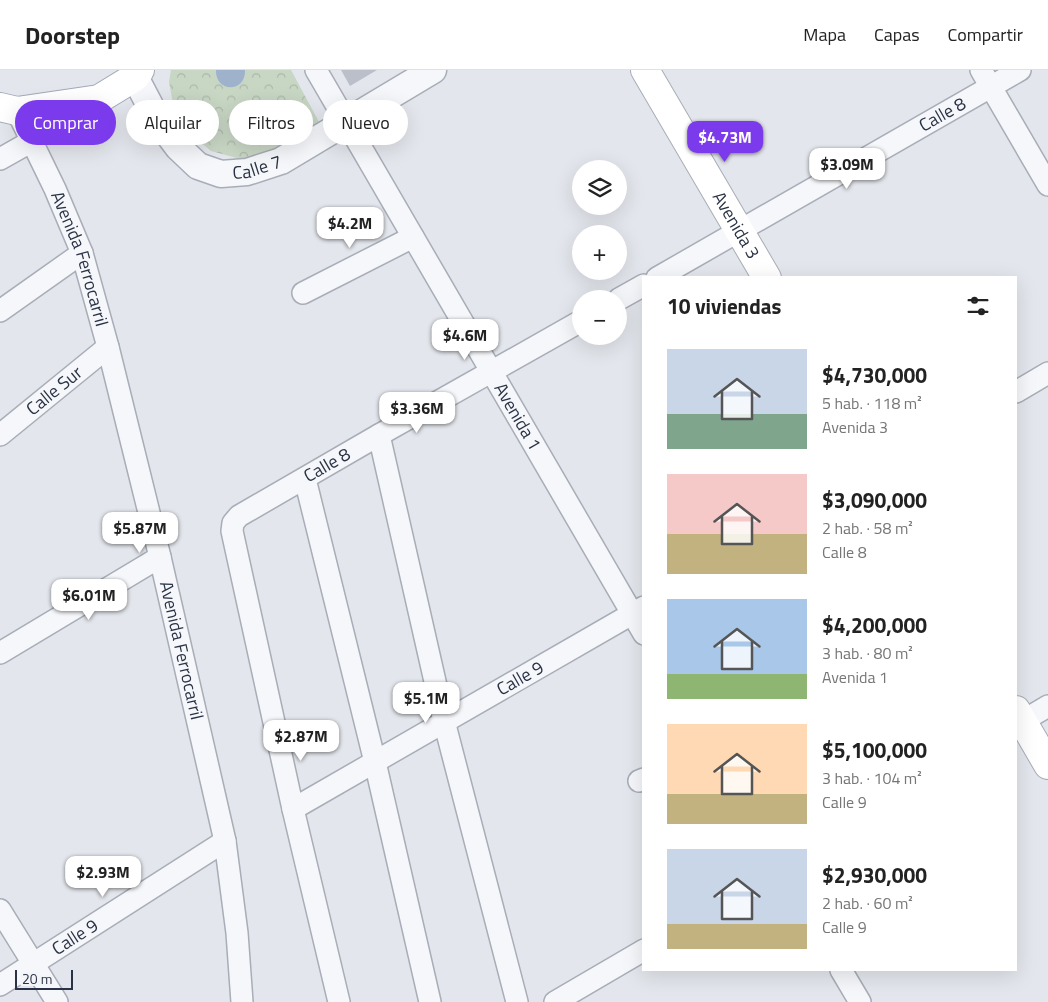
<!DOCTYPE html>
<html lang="es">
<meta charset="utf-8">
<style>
:root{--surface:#fff;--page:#f6f6f6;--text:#222;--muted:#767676;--line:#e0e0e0;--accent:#7c3aed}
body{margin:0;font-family:"Titillium Web",sans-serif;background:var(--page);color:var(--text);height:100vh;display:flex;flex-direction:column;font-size:19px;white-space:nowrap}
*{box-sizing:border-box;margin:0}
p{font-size:16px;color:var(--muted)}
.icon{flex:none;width:28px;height:28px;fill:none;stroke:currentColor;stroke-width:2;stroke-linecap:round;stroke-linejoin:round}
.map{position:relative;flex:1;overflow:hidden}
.drawer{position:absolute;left:642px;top:206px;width:375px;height:695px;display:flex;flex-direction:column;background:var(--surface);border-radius:0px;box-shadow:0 5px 20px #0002}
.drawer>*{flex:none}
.guide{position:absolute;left:15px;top:30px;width:475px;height:45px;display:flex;gap:10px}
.controls{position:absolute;left:572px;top:90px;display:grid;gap:10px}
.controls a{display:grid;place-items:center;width:55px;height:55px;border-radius:50%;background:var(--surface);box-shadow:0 5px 20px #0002;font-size:25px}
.scale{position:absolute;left:15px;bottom:12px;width:58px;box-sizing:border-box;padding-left:5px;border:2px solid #2a3345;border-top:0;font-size:14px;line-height:18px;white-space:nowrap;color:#2a3345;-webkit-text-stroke:4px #f3f5f9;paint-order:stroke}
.price{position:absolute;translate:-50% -42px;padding:0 11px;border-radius:10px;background:#fff;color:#222;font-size:16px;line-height:32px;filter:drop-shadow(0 1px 2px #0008)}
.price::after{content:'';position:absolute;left:50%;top:30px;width:15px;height:11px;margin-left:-8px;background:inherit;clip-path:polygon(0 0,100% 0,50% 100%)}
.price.selected{background:var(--accent);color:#fff}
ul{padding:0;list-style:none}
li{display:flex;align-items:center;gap:15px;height:125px;padding:0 25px}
li span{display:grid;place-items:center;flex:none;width:140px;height:100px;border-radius:0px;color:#555}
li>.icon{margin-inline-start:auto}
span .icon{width:60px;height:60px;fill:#fffc;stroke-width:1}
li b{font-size:21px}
h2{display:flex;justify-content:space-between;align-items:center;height:60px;padding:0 25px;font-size:21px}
.pill{padding:0 18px;border-radius:22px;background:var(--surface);box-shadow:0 5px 20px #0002;font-size:18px;line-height:45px}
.pill.selected{background:var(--accent);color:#fff}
header{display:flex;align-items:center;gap:30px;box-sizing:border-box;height:70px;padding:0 25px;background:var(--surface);border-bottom:1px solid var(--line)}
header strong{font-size:24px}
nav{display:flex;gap:28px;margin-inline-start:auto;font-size:18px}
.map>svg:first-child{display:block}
.forest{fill:url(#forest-crowns)}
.water{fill:#9eb2cc}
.building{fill:#babfca}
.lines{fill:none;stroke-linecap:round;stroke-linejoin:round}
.minor-casing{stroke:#a8adb7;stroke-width:24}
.tertiary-casing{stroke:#a8adb7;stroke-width:29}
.secondary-casing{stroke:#a8adb7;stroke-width:30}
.primary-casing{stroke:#a2aab8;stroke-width:30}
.minor{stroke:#f6f7fa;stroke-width:21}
.tertiary{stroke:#f6f7fa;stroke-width:26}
.secondary{stroke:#fff;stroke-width:28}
.primary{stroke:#fff;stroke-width:28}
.labels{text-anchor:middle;stroke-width:4.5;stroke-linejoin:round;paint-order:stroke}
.street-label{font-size:18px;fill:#2a3345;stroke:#f3f5f9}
</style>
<header>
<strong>Doorstep</strong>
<nav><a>Mapa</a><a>Capas</a><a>Compartir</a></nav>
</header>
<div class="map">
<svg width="1048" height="932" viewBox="0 0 1048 932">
<defs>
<pattern id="forest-crowns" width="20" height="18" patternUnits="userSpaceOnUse" patternTransform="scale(1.25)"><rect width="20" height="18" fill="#c8d6c4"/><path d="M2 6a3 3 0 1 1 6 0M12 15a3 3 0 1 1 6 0" fill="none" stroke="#acb8aa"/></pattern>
</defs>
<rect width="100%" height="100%" fill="#e3e6ec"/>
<path class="forest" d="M171,0h120l28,52 -16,16 -23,16 -36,6 -33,-9 -25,-21 -12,-21 -5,-27z"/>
<path class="water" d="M216,0h29c1,23 -30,23 -29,0z"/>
<path class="building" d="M341,0h36l-27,16z"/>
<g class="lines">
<defs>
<g id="minor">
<path id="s1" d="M316,0l328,564"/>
<path d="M981,0l67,115"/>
<path id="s2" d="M17,41l38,78 27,64 26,94 52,210 65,284 12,92 5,69"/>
<path d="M0,89l32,-18"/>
<path id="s3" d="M657,208l363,-208"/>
<path d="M303,223l110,-56"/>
<path d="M619,229l25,-14"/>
<path d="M0,241l82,-58"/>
<path d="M1016,322l32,-19"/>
<path id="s4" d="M0,365l108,-88"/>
<path d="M379,365l65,286 73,281"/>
<path d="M305,409l70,283 55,240"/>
<path d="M0,583l160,-96"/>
<path d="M1016,655l32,-19"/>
<path d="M639,711l5,-2"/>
<path id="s5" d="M293,739l351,-202"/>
<path d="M0,840l57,92"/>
<path d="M841,900l19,32"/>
<path id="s6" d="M0,915l225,-144"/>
<path id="s7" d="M339,932l-46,-193 -61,-278 1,-8 6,-7 140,-81 202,-114"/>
<path d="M555,932l89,-52"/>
</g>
<g id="tertiary">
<path id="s8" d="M135,7l22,42 21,28 20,19 23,8 26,-2 34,-11 152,-91"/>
</g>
<g id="secondary">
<path id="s9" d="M645,0l122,208"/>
<path d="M1016,640l32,55"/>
</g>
<path id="primary" d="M0,37l17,4 82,-12 36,-22 5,-7"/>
</defs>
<use href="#minor" class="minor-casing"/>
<use href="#tertiary" class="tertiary-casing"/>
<use href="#secondary" class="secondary-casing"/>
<use href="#primary" class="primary-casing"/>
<use href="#minor" class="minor"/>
<use href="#tertiary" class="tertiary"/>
<use href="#secondary" class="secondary"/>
<use href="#primary" class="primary"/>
</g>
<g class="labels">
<g class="street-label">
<text dy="6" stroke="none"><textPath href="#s3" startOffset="329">Calle 8</textPath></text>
<text dy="6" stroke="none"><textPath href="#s8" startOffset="171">Calle 7</textPath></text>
<text dy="6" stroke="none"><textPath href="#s9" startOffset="180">Avenida 3</textPath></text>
<text dy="6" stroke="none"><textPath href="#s2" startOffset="161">Avenida Ferrocarril</textPath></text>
<text dy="6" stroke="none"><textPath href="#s4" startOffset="70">Calle Sur</textPath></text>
<text dy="6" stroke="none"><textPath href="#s1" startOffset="401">Avenida 1</textPath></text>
<text dy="6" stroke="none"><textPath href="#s7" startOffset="602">Calle 8</textPath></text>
<text dy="6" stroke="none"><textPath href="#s2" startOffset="566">Avenida Ferrocarril</textPath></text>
<text dy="6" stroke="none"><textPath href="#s5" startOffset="262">Calle 9</textPath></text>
<text dy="6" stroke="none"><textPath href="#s6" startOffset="89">Calle 9</textPath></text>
</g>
</g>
</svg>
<div class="controls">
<a><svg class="icon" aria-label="layers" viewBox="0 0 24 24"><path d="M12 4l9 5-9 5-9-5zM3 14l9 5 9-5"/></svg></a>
<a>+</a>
<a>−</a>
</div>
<div class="scale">20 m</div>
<b class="price selected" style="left:725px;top:93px">$4.73M</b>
<b class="price" style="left:847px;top:120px">$3.09M</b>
<b class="price" style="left:350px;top:179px">$4.2M</b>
<b class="price" style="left:465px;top:291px">$4.6M</b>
<b class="price" style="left:417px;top:364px">$3.36M</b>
<b class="price" style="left:140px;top:484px">$5.87M</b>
<b class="price" style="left:89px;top:551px">$6.01M</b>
<b class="price" style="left:426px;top:654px">$5.1M</b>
<b class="price" style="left:301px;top:692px">$2.87M</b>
<b class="price" style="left:103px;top:828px">$2.93M</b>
<div class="guide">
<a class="pill selected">Comprar</a>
<a class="pill">Alquilar</a>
<a class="pill">Filtros</a>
<a class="pill">Nuevo</a>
</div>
<section class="drawer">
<h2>10 viviendas<svg class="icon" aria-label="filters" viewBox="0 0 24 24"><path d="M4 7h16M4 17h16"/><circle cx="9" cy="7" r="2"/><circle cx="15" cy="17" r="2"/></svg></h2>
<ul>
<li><span style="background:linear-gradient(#c9d6e8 65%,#7fa58c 0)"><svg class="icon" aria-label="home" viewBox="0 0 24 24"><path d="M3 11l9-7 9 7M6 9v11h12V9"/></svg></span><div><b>$4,730,000</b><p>5 hab. · 118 m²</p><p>Avenida 3</p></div></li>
<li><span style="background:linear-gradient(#f6c9c9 60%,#c2b280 0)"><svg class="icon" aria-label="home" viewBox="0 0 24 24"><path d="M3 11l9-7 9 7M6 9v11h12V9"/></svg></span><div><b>$3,090,000</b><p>2 hab. · 58 m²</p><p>Calle 8</p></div></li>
<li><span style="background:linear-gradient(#a9c7e8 75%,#8fb573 0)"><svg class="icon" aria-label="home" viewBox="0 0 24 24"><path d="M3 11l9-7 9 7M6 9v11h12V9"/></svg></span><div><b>$4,200,000</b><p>3 hab. · 80 m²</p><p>Avenida 1</p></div></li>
<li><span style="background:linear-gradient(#ffd9b3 70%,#c2b280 0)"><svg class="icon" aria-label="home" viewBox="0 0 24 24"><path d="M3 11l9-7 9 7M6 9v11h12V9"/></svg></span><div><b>$5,100,000</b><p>3 hab. · 104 m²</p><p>Calle 9</p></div></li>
<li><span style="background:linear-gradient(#c9d6e8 75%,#c2b280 0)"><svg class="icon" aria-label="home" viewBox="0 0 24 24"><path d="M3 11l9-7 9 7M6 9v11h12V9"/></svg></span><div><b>$2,930,000</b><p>2 hab. · 60 m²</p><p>Calle 9</p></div></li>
</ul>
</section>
</div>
